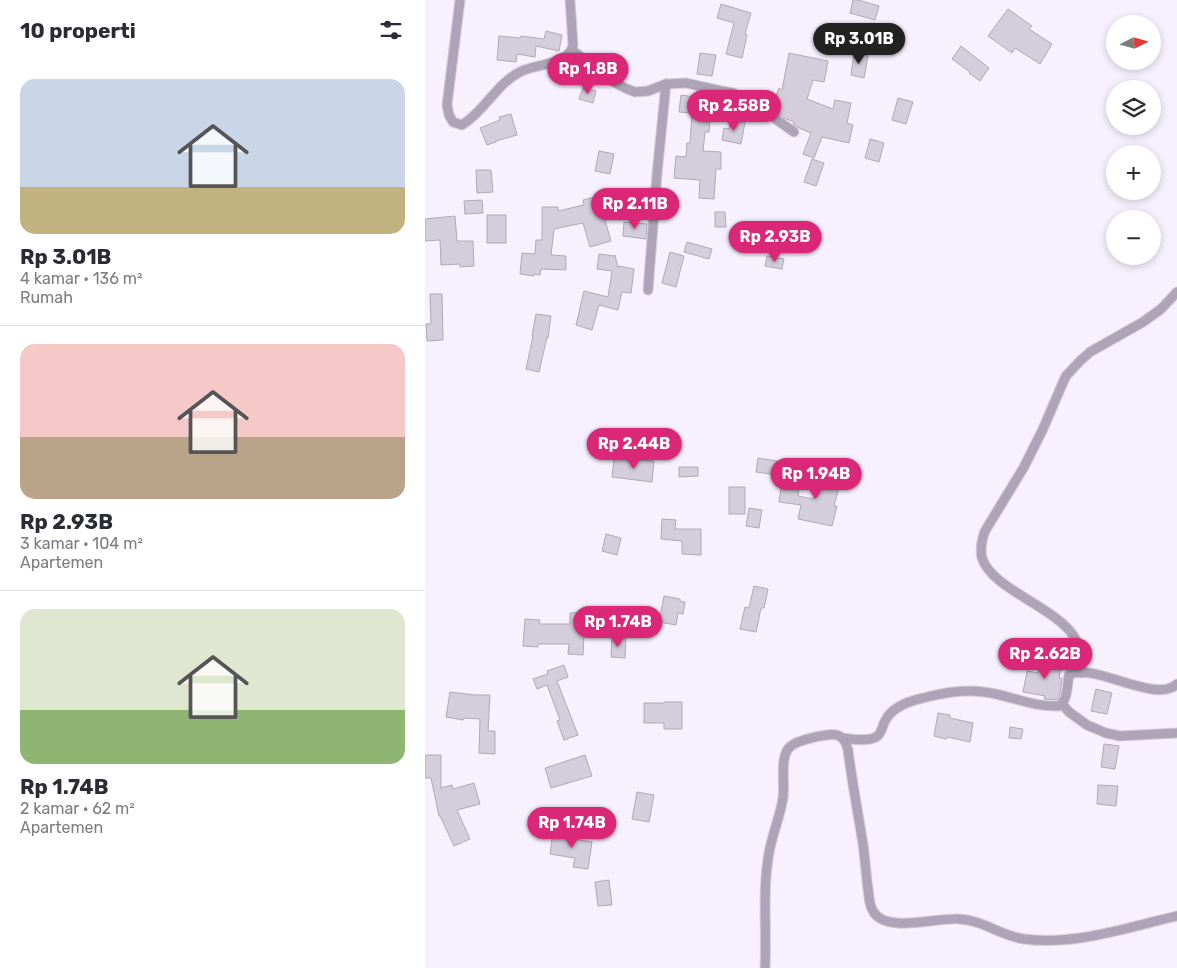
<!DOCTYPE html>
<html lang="id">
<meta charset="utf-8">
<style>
:root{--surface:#fff;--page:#f2f2f3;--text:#2b2b33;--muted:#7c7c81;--line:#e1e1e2;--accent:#db2777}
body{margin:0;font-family:Rubik,sans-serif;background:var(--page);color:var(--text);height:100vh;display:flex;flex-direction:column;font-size:19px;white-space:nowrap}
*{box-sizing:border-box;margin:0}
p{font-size:16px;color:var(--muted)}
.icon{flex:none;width:28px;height:28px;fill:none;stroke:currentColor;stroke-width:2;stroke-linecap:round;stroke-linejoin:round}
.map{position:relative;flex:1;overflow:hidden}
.drawer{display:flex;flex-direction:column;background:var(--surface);width:425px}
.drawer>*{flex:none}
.needle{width:32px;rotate:84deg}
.buttons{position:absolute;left:681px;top:15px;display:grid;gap:10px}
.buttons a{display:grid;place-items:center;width:55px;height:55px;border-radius:50%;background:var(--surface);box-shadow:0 2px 8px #0003;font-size:25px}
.price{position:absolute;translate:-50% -42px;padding:0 11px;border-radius:18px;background:var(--accent);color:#fff;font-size:16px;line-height:32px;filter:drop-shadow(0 1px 2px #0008)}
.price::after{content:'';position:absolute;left:50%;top:30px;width:15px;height:11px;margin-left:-8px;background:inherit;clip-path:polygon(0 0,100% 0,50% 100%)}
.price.selected{background:#222;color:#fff}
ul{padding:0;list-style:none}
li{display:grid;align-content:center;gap:10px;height:265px;padding:0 20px}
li+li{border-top:1px solid var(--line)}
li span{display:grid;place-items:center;height:155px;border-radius:15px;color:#555}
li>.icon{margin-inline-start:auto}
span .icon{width:90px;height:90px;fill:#fffc;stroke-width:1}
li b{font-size:21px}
h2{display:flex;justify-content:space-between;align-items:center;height:60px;padding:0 20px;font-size:21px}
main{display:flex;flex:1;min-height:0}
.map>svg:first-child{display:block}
.building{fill:#d4cddb;stroke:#afa9b6}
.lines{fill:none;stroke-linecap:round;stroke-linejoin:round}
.street-casing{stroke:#d3cdda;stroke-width:11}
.street{stroke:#aea4b7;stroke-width:9}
</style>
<main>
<section class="drawer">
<h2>10 properti<svg class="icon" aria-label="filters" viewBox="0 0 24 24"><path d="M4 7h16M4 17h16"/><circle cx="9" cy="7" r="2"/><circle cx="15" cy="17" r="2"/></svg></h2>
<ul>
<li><span style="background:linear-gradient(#c9d6e8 70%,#c2b280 0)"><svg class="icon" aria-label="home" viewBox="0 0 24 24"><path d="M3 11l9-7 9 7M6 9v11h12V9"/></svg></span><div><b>Rp 3.01B</b><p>4 kamar · 136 m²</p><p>Rumah</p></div></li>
<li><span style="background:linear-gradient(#f6c9c9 60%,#b9a48a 0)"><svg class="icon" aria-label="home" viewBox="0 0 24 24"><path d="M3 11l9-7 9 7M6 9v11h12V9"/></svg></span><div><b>Rp 2.93B</b><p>3 kamar · 104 m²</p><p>Apartemen</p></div></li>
<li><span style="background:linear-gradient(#dfe7d0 65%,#8fb573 0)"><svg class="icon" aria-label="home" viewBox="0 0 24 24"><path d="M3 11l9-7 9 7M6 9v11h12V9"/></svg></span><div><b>Rp 1.74B</b><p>2 kamar · 62 m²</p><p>Apartemen</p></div></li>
</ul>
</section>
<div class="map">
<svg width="752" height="968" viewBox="0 0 752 968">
<rect width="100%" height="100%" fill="#f7f0fe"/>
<g class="building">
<path d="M428,0h5l21,6 -4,14 -25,-7z"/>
<path d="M296,4l30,9 -6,21 2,1 -5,23 -16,-4 8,-31 -17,-5z"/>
<path d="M583,9l24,17 -3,3 23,15 -12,20 -25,-16 -3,5 -24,-17z"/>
<path d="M121,31l16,4 -3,16 -23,-5 -1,11 -18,-3 -1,8 -19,-2 2,-24 21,2 1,-2 23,3z"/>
<path d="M536,46l28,22 -9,13 -11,-8 1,-1 -18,-13z"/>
<path d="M275,53l16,2 -4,21 -15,-2z"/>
<path d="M364,53l39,8 -4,21 -11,-2 -6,19 26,10 2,-9 16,3 -4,20 6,2 -4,18 -27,-6 -8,21 -11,-4 8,-21 -12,-5 -6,-4 1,-2 -10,-4 -13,-10 8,-20 3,2z"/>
<path d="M429,53l14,3 -4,22 -13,-3z"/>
<path d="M158,88l13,3 -3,12 -14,-4z"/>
<path d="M256,95l15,2 -1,12 16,1 -2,22h-4l-2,19 18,1v17h-5l-2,30 -15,-1 1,-18 -26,-2 2,-22 10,1 1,-14h3l2,-30 -13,-1z"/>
<path d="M473,98l15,4 -7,22 -14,-4z"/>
<path d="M86,114l6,21 -21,6v1l-9,3 -7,-17 20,-8 -1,-3z"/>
<path d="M306,119l14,3 -4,22 -19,-4 2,-12 5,1z"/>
<path d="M445,139l14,4 -5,19 -14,-4z"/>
<path d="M174,151l15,3 -4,20 -15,-3z"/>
<path d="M387,159l12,4 -8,23 -12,-4z"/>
<path d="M51,170h15l2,22 -16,1z"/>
<path d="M173,196l13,45 -21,6 -7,-24 -29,6 -3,26 15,1v14l-25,-1 -1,6 -6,-1v2l-14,-2 2,-21 13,1 1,-14h6v-33h16v4l26,-6 -1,-5z"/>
<path d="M57,200l1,13 -18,1 -1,-13z"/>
<path d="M290,212h10l1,15h-11z"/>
<rect x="62" y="215" width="19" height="28"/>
<path d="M30,216l2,25h16l1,25 -14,1v-3l-19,1 -1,-25 -15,1v-22z"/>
<path d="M199,222l23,2 -1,15 -23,-3z"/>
<path d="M262,242l25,7 -3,10 -25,-7z"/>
<path d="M245,252l14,4 -8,31 -14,-4z"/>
<path d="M174,254l15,2 1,-1 3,13 1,-2 15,3 -3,24 -9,-1 -4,18 -19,-5 -7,25 -16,-5 8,-34 24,6 4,-26 -15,-2z"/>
<path d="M342,256l17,3 -2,10 -17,-3z"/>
<path d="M5,294h12l1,46 -16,1 -1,-17h5z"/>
<path d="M111,314l15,2 -3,22 -1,-1 -8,35 -13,-3 7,-33h-1z"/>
<path d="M333,458l19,3v3l24,2 -1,12 -44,-6z"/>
<path d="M189,459l22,2v-1l18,1 -2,21 -40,-5z"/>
<path d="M254,467h19v9l-19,1z"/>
<path d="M396,470l21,6 -8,30h3l-5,20 -34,-7 3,-14 -22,-3 2,-15h18l-1,9 15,3z"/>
<rect x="304" y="487" width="16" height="27"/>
<path d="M324,508l13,2 -3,18 -13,-2z"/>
<path d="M237,519l14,1 -1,9h26v26l-19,-1v-13l-21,-2z"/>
<path d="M181,534l15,4 -4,17 -15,-4z"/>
<path d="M329,586l14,3 -4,19h-3l-5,24 -16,-3 5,-22 4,1z"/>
<path d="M239,596l16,3v2l5,1 -2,12 -5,-1 -2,12 -17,-3z"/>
<path d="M156,612v23h3l-1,20 -15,-1 1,-10h-31v3l-15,-1 2,-27 15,1 -1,4h31v-11z"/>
<path d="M187,637l14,1 -1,20 -14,-1z"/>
<path d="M616,657l21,3 -3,18h3l-2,16 -3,6 -13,-1 1,-3 -22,-4 4,-21 11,2z"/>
<path d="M139,665l4,12 -11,4 21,54 -14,5 -7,-19 3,-1 -13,-35 -10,4 -4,-10 15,-5 -1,-3z"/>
<path d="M671,689l16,4 -5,21 -16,-3z"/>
<path d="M25,692l25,3h15l-2,36h7v23l-16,-1 1,-34 -16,-1 -1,2 -17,-3z"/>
<path d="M239,702h18v27h-18v-6h-20v-20h20z"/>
<path d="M513,713l12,2v3l23,5 -3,19 -23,-5 -1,2 -12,-3z"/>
<path d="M585,727l13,2 -2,10 -12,-1z"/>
<path d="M679,744l15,2 -4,23 -14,-2z"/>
<path d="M0,755h16v33l11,-3 1,4 21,-6 6,21 -23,6 13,29 -16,7 -14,-30h-1l-8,-38h-6z"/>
<path d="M160,755l7,21 -41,12 -6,-20z"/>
<path d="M673,785l20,1 -2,20 -19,-2z"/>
<path d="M212,792l17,3 -5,27 -17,-3z"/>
<path d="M128,832l15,2v4l24,4 -4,27 -15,-2 2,-9 -25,-4z"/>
<path d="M184,880l3,25 -14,1 -3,-24z"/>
</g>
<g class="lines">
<defs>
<g id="street">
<path d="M35,0l-13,105 2,10 4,7 9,3c23,-14 34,-41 58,-53 14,-8 50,-7 53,-27l-3,-45"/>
<path d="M147,50l40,31 13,7 10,4 13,-1 18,-7 20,-1 36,8 11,2 20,10 41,29"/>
<path d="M223,290l9,-116 9,-90"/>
<path d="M657,673c-2,-12 -2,-28 -9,-38 -19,-28 -82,-47 -91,-77 -2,-9 0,-19 3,-27l39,-64 19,-38 18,-42 5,-11 14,-15 10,-9 53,-30 18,-13 16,-17"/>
<path d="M637,704l7,8 18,13 19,8 14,3 57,-3"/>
<path d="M417,738c11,1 25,4 34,-1 6,-3 6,-11 9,-16 7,-14 24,-20 38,-23 20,-5 40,-9 61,-6 26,3 47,15 75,14 9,-6 8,-21 10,-31 23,-14 87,30 108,9"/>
<path d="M340,968c2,-38 -3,-77 4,-115 3,-18 11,-36 14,-55 2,-14 -3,-38 5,-49 5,-8 30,-13 39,-14 13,-2 18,3 21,15 4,32 10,63 15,94 2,15 3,30 5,45 1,7 1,16 5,22 12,23 65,6 86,8 24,1 42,17 65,20 51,7 104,-12 153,-23"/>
</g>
</defs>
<use href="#street" class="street-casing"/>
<use href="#street" class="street"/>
</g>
</svg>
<div class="buttons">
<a><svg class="needle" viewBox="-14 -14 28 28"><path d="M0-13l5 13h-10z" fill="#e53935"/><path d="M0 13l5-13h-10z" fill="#7c7c81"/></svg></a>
<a><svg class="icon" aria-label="layers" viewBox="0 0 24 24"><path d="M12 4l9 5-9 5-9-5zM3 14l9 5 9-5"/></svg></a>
<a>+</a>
<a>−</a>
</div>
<b class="price selected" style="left:434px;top:65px">Rp 3.01B</b>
<b class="price" style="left:163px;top:95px">Rp 1.8B</b>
<b class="price" style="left:309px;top:132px">Rp 2.58B</b>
<b class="price" style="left:210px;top:230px">Rp 2.11B</b>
<b class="price" style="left:350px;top:263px">Rp 2.93B</b>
<b class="price" style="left:209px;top:470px">Rp 2.44B</b>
<b class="price" style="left:391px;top:500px">Rp 1.94B</b>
<b class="price" style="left:193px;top:648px">Rp 1.74B</b>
<b class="price" style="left:620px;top:680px">Rp 2.62B</b>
<b class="price" style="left:147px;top:849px">Rp 1.74B</b>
</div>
</main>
